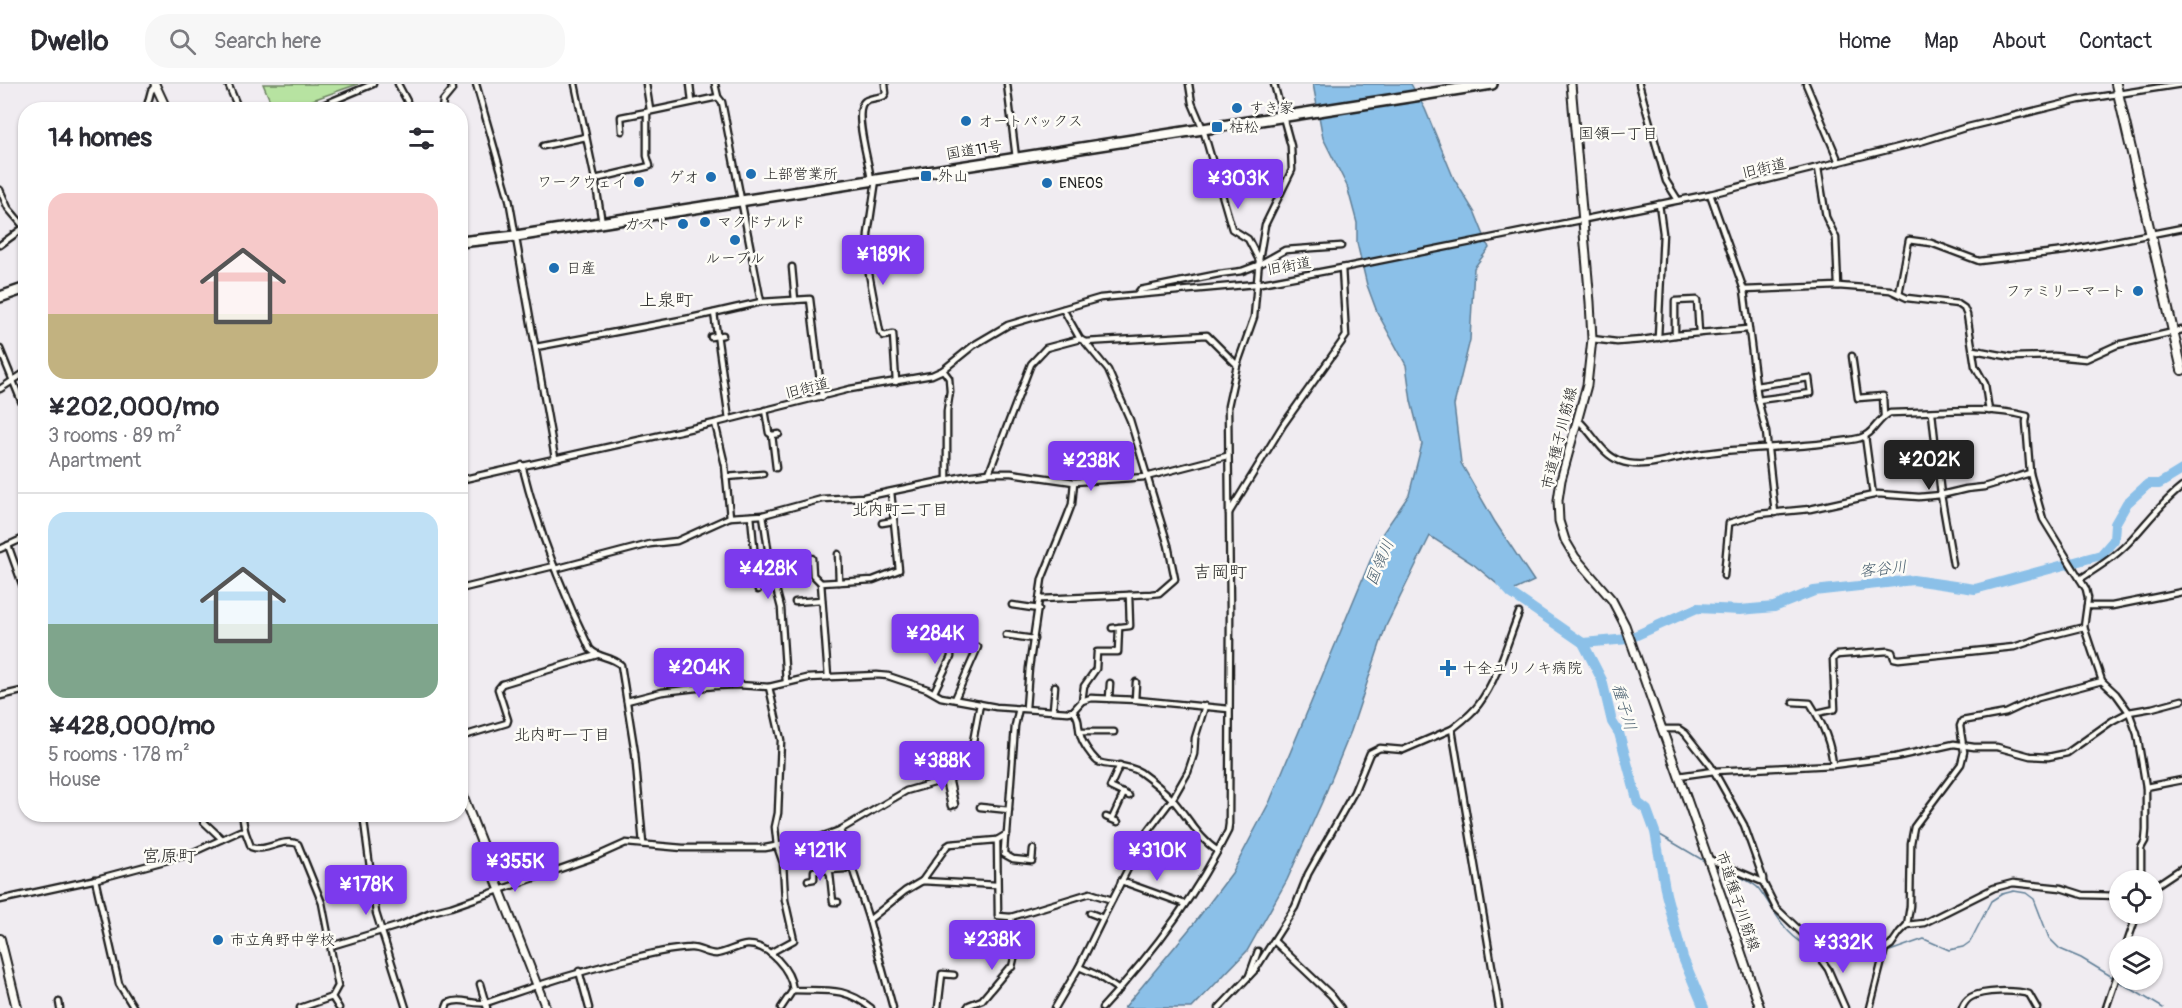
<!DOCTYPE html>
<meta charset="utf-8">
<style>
:root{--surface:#fff;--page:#f7f7f7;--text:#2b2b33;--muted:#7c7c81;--line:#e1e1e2;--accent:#7c3aed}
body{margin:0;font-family:Pangolin,"Klee One",sans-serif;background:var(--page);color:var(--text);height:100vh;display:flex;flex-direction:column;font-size:22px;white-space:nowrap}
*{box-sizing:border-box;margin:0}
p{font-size:20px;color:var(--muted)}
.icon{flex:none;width:33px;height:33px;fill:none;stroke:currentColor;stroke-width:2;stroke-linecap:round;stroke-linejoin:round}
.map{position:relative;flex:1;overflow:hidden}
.panel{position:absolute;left:18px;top:18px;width:450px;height:720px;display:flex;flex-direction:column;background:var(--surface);border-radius:24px;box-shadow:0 2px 4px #0004}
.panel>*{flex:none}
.fabs{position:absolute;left:2109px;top:786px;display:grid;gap:12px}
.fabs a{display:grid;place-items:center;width:54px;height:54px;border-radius:50%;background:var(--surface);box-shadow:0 2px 4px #0004;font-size:30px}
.price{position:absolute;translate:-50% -51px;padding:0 14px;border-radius:6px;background:var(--accent);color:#fff;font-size:20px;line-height:39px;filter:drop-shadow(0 2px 3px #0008)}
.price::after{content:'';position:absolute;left:50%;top:36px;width:18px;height:14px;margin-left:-9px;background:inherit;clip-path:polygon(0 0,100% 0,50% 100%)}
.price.current{background:#222;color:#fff}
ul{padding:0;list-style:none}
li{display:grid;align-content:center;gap:12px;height:318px;padding:0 30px}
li+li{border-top:2px solid var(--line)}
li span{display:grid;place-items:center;height:186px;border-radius:18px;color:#555}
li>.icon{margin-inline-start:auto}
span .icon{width:108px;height:108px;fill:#fffc;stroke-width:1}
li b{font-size:26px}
h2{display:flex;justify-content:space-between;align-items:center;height:72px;padding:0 30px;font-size:26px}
header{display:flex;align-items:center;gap:36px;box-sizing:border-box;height:84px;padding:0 30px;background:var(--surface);border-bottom:2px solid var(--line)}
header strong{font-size:28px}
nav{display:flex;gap:33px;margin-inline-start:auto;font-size:21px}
.search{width:420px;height:54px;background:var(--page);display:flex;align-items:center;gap:15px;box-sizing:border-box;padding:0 21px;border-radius:24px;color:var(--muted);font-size:22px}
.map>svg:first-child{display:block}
.green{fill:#b7e3a1;stroke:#6a805e;stroke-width:1.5}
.water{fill:#8bc0e8;stroke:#5f7e96;stroke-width:1.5}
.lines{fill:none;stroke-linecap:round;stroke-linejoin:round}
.stream{stroke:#5f7e96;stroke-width:1.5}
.river{stroke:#8bc0e8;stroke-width:10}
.street-casing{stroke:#1c1c1c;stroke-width:9}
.secondary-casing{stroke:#1c1c1c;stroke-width:11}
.primary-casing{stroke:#1c1c1c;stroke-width:12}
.highway-casing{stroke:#1c1c1c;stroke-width:14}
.street{stroke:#fdfcf7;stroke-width:4.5}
.secondary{stroke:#fdfcf7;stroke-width:7}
.primary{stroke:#fdfcf7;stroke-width:8}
.highway{stroke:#fdfcf7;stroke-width:9}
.poi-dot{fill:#1f6fb2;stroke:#fdfcf7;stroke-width:2}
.labels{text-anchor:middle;stroke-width:5;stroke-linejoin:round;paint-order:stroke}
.poi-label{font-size:15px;fill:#1c1c1c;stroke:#fdfcf7;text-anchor:start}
.street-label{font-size:15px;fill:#1c1c1c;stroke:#fdfcf7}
.neighbourhood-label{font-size:16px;fill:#1c1c1c;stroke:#fdfcf7}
.water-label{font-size:16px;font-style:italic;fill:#485e6e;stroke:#fdfcf7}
.quarter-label{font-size:18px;fill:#1c1c1c;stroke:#fdfcf7}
</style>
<header>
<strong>Dwello</strong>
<div class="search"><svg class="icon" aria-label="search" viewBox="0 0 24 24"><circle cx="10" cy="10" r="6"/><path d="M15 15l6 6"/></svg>Search here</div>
<nav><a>Home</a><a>Map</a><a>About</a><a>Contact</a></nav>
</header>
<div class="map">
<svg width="2182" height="924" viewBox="0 0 2182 924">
<rect width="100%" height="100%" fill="#f0ecf1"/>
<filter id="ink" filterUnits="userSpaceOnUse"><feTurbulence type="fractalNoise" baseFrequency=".0167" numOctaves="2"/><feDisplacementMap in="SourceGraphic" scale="12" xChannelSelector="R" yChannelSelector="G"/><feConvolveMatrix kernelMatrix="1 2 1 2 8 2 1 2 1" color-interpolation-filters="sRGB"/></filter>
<g filter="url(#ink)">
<path class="green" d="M263,0h95l-71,25 -13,1z"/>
<path class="water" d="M1313,0h98l14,25 29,70 21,34 14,35 -15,20 -4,72 -16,65 7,58 34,59 39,59 -26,12 -35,-29 -43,-28 -44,90 -35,105 -29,71 -35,78 -40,71 -55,57h-68l68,-82 40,-53 38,-72 110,-264 29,-42 13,-51 -11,-43 -5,-36 -29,-53 -10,-27 -10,-42v-20l-10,-37 -24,-48z"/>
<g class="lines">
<g class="stream">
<path d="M1655,748l51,30"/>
<path d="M1713,781c11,5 39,15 46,24 18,24 24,47 56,61"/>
<path d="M1819,868l22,4 41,-3"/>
<path d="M1887,868l37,-13 25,11 14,-3 7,-5 21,-41 11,-7 12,-3 12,2 8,6 15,39 11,11 21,9 33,20"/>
<path d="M2118,897l45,27"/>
</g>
<g class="river">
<path d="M1501,498l11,12 71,49 19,37 10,42 7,11 19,70 9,7 8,22 11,62 17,64 21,50"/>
<path d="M1583,559l45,-4 69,-31 43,2 34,-3 40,-16 99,-11 62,9 126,-34 13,-15 1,-16 12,-21 21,-19h11l23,-14"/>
</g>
<defs>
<g id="street">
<path d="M228,0l11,26"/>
<path d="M398,0l9,17"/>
<path d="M476,0l33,115 46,259"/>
<path d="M575,0l20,95 7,44"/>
<path d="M646,0l4,26"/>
<path d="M690,0l2,18"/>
<path d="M715,0l3,13 4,5 39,200 49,-3 12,98"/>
<path d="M1007,0l9,74"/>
<path d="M1639,0l27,97 12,19"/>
<path d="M1806,0l33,78"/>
<path d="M146,26l5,-19 5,-6"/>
<path d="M311,26l62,-26"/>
<path d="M442,26l1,-9 9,-11 -1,-6"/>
<path d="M622,47l-1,-14 26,-5"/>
<path d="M543,62l43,-9"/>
<path d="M1818,84l8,49 10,21 2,48"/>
<path d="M595,95l55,-13 -3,-10v-44l71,-15"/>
<path d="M871,96c-1,-15 -19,-70 -6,-79 5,-3 13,-3 19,-5l2,-3 -1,-9"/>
<path d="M876,96l-8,54 -1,29 13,69 4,4 9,-2 3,48"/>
<path d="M0,106l8,18 18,21"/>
<path d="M1710,110l34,96 14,110 8,32 9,81"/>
<path d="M0,161l26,-19"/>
<path d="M1259,176l6,-35 27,-55 -1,-24 -17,-62"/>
<path d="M792,183l3,33"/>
<path d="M1744,206l94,-4 52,4 17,8 51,6 6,4 3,7 8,51 10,18 4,27"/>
<path d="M1137,210l3,-4 79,-16 23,-3 16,-6 27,-15 56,-4"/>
<path d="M1899,210l10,-54 22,3 48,18 86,-10 117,-23"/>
<path d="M714,229l15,106"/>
<path d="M1675,251v-34l22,-1 2,33"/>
<path d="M711,253l12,-2"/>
<path d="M1658,254l5,-105 -4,-29"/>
<path d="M1592,255l25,3 25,-2 33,-5 73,-6"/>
<path d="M1085,258l122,-7 30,30"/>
<path d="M536,263l155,-29 70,-16"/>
<path d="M0,265l26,64"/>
<path d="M1974,266l38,7 42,-1 32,3 31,-14 65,-15"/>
<path d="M1852,272l6,42 25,-2 1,20"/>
<path d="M943,286l6,8 1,13 -3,20v69"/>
<path d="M1756,302l53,-8 2,15 -53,7"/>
<path d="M0,305l26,-17"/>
<path d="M765,326l4,23 3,2 7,-1"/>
<path d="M1932,329l9,82 12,69"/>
<path d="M1578,336c15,13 23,34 42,41 21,8 46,-1 67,-5 46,-9 94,-7 141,-13 10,-2 21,-2 32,-5 14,-4 17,-19 30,-25 45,0 93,-8 137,3l-1,6 4,51 13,46 43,70 2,9 -4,29 18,54 14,13 13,18 8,22 9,53"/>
<path d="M715,339l10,42 5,52"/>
<path d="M772,351l4,33"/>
<path d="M1865,352l8,59"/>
<path d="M522,381c16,64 39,125 68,184 10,10 19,6 31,16l14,88 8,91"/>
<path d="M989,389l42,-109 15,-16 34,-9"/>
<path d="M726,393l37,-3"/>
<path d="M460,396l255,-57 135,-34 82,-14 11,-5 31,-25 34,-20 92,-27 156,-14 91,-17 363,-73 213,-53 41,-13 115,-28 103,-16"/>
<path d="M1229,429l54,-88 63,-89 -4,-68"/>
<path d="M763,431l8,54 10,39 5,74"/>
<path d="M751,432l7,74"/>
<path d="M882,439l12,-2"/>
<path d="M8,461l18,50"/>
<path d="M0,465l26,-12"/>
<path d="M838,470l1,28"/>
<path d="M812,474l1,17 8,8"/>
<path d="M555,485l95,-25 27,-3 53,-24 33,-2 59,-16 42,-2 101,-21 24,-3h22l63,9 72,-5 81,-21"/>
<path d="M1724,492l5,-53 30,-9 51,-5 68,-15 41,3 22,-2 25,-6 18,-2 46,-14"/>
<path d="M2080,495c17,-11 35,-22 49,-37 18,-19 32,-39 53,-55"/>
<path d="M460,505l94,-23"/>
<path d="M1041,515l110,-5 8,-1 16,-14 -7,-34 -38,-125 -22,-50 -23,-28 -5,-3 -17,-30"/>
<path d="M795,518l27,-2"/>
<path d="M1012,521l27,4"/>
<path d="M2087,522h25l70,-14"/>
<path d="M1112,544l18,-2 -1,-31"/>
<path d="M1006,551l28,4"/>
<path d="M828,593l-7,-94 52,-3 26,-10 -8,-78"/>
<path d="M769,603l12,53 -3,73 -3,14 2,19 6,17 2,37 9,40 -24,13"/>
<path d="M934,608l17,-35v-17h-4l-3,-7"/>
<path d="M0,612l26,-6"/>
<path d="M955,615l23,-52"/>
<path d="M1109,615l1,-16"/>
<path d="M1135,616l1,-18"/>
<path d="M627,617l35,-9 52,-6 24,-1 31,2 38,-9 70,-3 11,1 39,13 14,8 55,10 72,5 5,-1 9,-10 9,-3 46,2 92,9"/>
<path d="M1082,617l2,-15 12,-17 1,-17h21l1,-25"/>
<path d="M1793,618l17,1c12,19 21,39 23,62"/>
<path d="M1026,624l3,-40 13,-89 25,-62 5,-13 2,-22"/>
<path d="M1053,626l2,-24"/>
<path d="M1073,627c8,8 4,16 8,26 2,7 10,18 15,23 5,7 31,3 44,12 11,8 22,17 32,27 16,18 26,39 46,52"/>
<path d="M1817,629l18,-4 -2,-50 4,-4 51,-4 4,1 2,6 5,1 115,-12 30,-10 40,-10"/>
<path d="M1661,645h18l6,4 26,33 33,59 19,53v4"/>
<path d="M1080,648h34"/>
<path d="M460,653l47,-14 1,-3 -10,-31 4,-5 95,-29"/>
<path d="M1120,681l-10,22 19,9"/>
<path d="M1678,692l36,-5 119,-6 62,-8 59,-13 20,3h23l33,9 18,1 19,-4 45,-32 17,-9 23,-4 30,-8"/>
<path d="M949,694l6,27"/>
<path d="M945,695l6,27"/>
<path d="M980,723l29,3"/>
<path d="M199,730l5,8 18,17"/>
<path d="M242,730l3,17"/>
<path d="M363,730l13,99 30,95"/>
<path d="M1106,733l12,5"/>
<path d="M1112,735l12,-26"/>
<path d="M840,746l29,90 24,88"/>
<path d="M1005,753l-1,14v3l9,5 19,2 1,-12"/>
<path d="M818,754l7,26 5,10 3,28h5"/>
<path d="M997,756l10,-6 8,-108 4,-18"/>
<path d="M1709,775l54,23 13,26 40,38 10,5 15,2 44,-4"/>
<path d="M95,795l24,105 15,24"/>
<path d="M808,796l6,-1v-8l31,-2 6,-4"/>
<path d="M2141,796v-32l4,-7 1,-11v-43l36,-7"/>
<path d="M922,797l25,-35 3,-2 47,-4 1,76 13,1 79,-24 22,7"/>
<path d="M1121,797l64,23"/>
<path d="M2152,804l30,-20"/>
<path d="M0,816l97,-21 90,-24 53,-24h5l6,16c16,6 31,-10 47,-3l24,59 16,83 -6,11 7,11"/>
<path d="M1090,829l13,5 42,-83 28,-37 15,-26 6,-18 1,-16 10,-32"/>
<path d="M1103,834l-24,49 16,7 24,16"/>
<path d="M869,836l36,-29 17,-10 75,4"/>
<path d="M1907,841l3,-19 1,-63 3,-16 47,-63 3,-12 -4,-26 2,-5 44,-8 32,-15 64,-17"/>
<path d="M1274,857l57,54 10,13"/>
<path d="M331,862l70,-21 30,-13 20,-5 146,-51 29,-13 57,5h82l53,-10 22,-8 66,-39 45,-13 11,-6 6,-8 4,-17 8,-43"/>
<path d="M1816,862l1,8 11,15 17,39"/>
<path d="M2126,862l11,-32"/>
<path d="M579,887l10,37"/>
<path d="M1249,892l9,-25"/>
<path d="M480,900l7,24"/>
<path d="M59,918l1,6"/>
<path d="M300,924l32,-11"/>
<path d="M446,924l2,-5c15,-6 22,2 38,0 45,-16 89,-30 136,-42 22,-6 45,-12 68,-13 9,-1 15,6 26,6 10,-1 20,-8 31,-9 22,-1 44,25 46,45 33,1 51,-4 78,18"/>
<path d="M781,924l12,-18"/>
<path d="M938,924l4,-34 12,1"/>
<path d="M967,924l2,-3 13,-5 26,-31 4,-2 3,-13 -4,-37"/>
<path d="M1055,924l24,-41"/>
<path d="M1102,924c49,-53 94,-112 126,-177l1,-7 1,-213 -2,-205 9,-41 17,-48 5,-57 -11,-21 -16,-10 -29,-100 -11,-26 -3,-19"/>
<path d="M1219,924l36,-38 40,-63 13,-33 46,-82 16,-39 10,-5 23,2 49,-21"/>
<path d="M1499,924l-47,-279c9,-7 20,-15 27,-25 19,-26 28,-61 40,-91"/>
<path d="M1870,924l15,-59 6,-4 9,-13 7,-7 17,-2 70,-35 19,-5 48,5 22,7 37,1"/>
<path d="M1962,924c2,-5 4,-8 9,-11 12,-7 45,-7 58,-3l8,14"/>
<path d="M2106,924l14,-41"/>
</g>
<g id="secondary">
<path d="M155,0l12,26"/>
<path d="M1571,0l19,218 2,37 -5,46 -26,95 -3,20 1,21 6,19 10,17 37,43 13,25 112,315 23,68"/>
<path d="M460,704l86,220"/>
</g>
<g id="primary">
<path d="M2116,0l66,286"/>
<path d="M0,855l17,69"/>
</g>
<g id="highway">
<path d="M460,158l56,-6 976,-152"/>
<path d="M0,213l26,-9"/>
</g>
</defs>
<use href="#street" class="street-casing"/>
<use href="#secondary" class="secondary-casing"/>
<use href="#primary" class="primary-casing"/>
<use href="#highway" class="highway-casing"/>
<use href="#street" class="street"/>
<use href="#secondary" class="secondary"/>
<use href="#primary" class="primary"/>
<use href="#highway" class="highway"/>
</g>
</g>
<g class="poi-dot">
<circle cx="1237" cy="24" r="6"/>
<circle cx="966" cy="37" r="6"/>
<rect x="1211" y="37" width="12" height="12" rx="3"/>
<circle cx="751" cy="90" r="6"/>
<rect x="920" y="86" width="12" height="12" rx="3"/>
<circle cx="711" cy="93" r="6"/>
<circle cx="639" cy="98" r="6"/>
<circle cx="1047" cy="99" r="6"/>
<circle cx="705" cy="138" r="6"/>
<circle cx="683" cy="140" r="6"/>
<circle cx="735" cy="156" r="6"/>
<circle cx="554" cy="184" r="6"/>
<circle cx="2138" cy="207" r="6"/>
<path d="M1445 575h6v6h6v6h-6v6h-6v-6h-6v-6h6z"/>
<circle cx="218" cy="856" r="6"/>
</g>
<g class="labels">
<g class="poi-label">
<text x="1249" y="29">すき家</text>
<text x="978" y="42">オートバックス</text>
<text x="1229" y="48">枯松</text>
<text x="763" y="95">上部営業所</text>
<text x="938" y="97">外山</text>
<text x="699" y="98" text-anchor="end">ゲオ</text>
<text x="627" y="103" text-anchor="end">ワークウェイ</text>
<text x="1059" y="104">ENEOS</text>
<text x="717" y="143">マクドナルド</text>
<text x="671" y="145" text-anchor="end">ガスト</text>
<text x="735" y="179" text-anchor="middle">ルーブル</text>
<text x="566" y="189">日産</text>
<text x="2126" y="212" text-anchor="end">ファミリーマート</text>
<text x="1462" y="589">十全ユリノキ病院</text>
<text x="230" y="861">市立角野中学校</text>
</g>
<g class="street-label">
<text transform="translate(974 66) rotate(-9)" y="5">国道11号</text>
<text transform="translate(1764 84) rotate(-13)" y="5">旧街道</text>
<text transform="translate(1289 182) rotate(-10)" y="5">旧街道</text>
<text transform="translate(807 304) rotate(-14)" y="5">旧街道</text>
<text transform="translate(1559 354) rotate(-76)" y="5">市道種子川筋線</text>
<text transform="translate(1738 817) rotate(71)" y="5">市道種子川筋線</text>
</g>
<g class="neighbourhood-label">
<text x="1618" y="55">国領一丁目</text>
<text x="900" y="431">北内町二丁目</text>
<text x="562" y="656">北内町一丁目</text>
</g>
<g class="water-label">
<text transform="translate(1379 478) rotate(-67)" y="6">国領川</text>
<text transform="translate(1883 484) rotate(-6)" y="6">客谷川</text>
<text transform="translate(1625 623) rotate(74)" y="6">種子川</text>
</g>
<g class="quarter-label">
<text x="666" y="222">上泉町</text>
<text x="1220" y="494">吉岡町</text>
<text x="169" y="778">宮原町</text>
</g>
</g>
</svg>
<div class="fabs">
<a><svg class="icon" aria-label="locate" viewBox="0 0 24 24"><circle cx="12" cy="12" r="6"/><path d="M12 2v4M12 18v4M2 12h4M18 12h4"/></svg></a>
<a><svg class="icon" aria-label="layers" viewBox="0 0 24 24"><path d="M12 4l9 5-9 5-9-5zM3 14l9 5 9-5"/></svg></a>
</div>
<b class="price" style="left:1238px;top:126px">¥303K</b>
<b class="price" style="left:883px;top:202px">¥189K</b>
<b class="price current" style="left:1929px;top:407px">¥202K</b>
<b class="price" style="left:1091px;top:408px">¥238K</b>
<b class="price" style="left:768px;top:516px">¥428K</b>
<b class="price" style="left:935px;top:581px">¥284K</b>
<b class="price" style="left:699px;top:615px">¥204K</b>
<b class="price" style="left:942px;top:708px">¥388K</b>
<b class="price" style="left:820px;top:798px">¥121K</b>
<b class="price" style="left:1157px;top:798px">¥310K</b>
<b class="price" style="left:515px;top:809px">¥355K</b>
<b class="price" style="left:366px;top:832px">¥178K</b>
<b class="price" style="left:992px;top:887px">¥238K</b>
<b class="price" style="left:1843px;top:890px">¥332K</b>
<section class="panel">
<h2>14 homes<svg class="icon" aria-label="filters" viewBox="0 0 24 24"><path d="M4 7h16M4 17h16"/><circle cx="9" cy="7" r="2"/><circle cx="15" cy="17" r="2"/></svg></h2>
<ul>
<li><span style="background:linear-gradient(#f6c9c9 65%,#c2b280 0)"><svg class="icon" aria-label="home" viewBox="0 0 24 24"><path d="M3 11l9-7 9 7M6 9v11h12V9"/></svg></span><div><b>¥202,000/mo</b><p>3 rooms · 89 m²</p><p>Apartment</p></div></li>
<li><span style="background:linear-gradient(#bfe0f5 60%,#7fa58c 0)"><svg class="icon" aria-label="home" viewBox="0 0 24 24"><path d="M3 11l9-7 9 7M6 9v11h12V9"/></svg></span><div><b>¥428,000/mo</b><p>5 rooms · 178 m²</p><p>House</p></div></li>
</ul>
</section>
</div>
